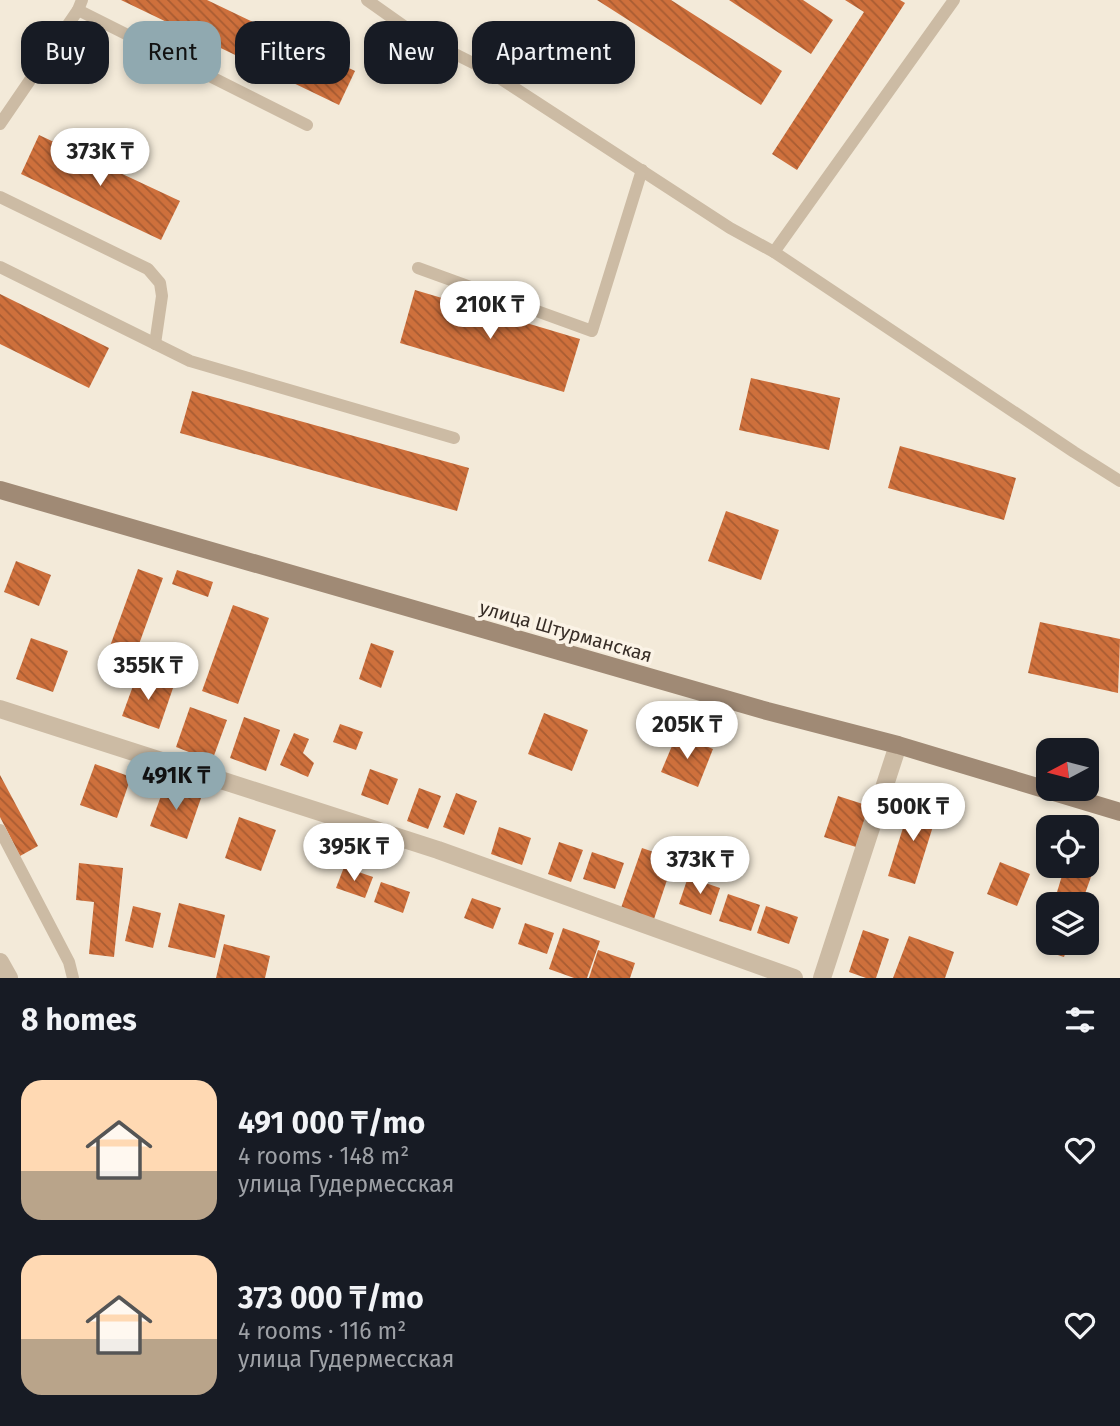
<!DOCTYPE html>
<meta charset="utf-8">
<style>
:root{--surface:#171b24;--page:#242831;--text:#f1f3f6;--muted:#9ea1a6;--accent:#90a9b0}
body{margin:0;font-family:"Fira Sans",sans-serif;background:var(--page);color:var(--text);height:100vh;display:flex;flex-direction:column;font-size:26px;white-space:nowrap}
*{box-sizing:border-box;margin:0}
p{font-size:23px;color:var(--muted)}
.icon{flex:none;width:38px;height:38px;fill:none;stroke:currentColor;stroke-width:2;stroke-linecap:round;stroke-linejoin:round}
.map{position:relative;height:978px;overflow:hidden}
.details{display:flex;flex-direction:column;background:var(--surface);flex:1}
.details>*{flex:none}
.guide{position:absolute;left:21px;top:21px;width:700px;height:63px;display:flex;gap:14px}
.needle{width:46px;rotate:263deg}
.tools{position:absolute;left:1036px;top:738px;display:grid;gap:14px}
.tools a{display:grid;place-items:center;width:63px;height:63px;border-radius:14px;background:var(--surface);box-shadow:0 4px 10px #0003;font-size:35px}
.price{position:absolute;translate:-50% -60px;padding:0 16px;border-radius:24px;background:#fff;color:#222;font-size:23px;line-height:46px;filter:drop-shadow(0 2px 4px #0008)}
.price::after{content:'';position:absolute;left:50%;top:42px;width:21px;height:16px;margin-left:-10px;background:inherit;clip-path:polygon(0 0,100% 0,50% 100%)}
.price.selected{background:var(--accent);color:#111}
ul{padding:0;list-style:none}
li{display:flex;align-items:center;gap:21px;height:175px;padding:0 21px}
li span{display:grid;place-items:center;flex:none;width:196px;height:140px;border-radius:21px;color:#555}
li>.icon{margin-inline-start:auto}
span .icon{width:84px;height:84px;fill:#fffc;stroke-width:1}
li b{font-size:30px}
h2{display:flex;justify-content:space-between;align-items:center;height:84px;padding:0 21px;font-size:30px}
.tag{padding:0 24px;border-radius:21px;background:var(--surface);box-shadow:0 4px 10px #0003;font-size:24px;line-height:63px}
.tag.selected{background:var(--accent);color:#111}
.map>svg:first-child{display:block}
.building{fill:url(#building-back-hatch)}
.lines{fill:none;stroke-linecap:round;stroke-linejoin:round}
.service{stroke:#ccbba4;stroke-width:12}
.minor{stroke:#ccbba4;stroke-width:18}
.tertiary{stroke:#ccbba4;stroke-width:18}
.secondary{stroke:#a08a75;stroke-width:18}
.labels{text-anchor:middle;stroke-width:7;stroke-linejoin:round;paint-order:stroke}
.street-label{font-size:19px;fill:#372d26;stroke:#fbf3e6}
</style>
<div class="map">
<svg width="1120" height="978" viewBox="0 0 1120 978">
<defs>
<pattern id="building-back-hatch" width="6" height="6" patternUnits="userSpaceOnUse" patternTransform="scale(1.75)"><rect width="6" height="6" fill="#ce703c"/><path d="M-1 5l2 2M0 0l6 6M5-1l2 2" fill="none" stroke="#a85c32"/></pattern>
</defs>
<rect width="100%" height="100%" fill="#f3ead9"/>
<g class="building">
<path d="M121,0h86l148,71 -16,34z"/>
<path d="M597,0h74l111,71 -21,34z"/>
<path d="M729,0h74l30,20 -22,34z"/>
<path d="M845,0h55l5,3 -108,167 -25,-16 92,-142z"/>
<path d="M39,135l141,66 -19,39 -140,-66z"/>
<path d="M415,290l165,49 -16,53 -164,-49z"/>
<path d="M0,294l109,54 -20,40 -89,-44z"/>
<path d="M751,378l89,20 -11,52 -90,-20z"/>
<path d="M192,391l277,77 -12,43 -277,-78z"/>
<path d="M900,446l116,32 -12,42 -116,-32z"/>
<path d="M726,511l53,19 -18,50 -53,-19z"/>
<path d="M16,561l35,14 -12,31 -35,-14z"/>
<path d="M138,569l25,9 -33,91 -25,-9z"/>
<path d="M177,570l36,12 -5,15 -36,-13z"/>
<path d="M233,605l36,13 -31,86 -36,-13z"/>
<path d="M1040,622l80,17 -2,54 -90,-20z"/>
<path d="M31,638l37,13 -15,41 -37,-13z"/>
<path d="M371,643l23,8 -13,37 -22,-9z"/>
<path d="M137,675l36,13 -14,41 -37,-13z"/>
<path d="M190,707l37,13 -15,41 -36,-14z"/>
<path d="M544,713l44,17 -16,41 -44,-17z"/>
<path d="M244,717l36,13 -14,41 -36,-13z"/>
<path d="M340,724l23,8 -7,18 -23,-8z"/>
<path d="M294,733l15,6 -6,14 11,10 -6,14 -28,-12z"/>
<path d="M677,734l36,15 -15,38 -37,-15z"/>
<path d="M95,764l36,13 -14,41 -37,-13z"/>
<path d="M370,769l28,10 -10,26 -27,-10z"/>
<path d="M0,775l38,71 -18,10 -20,-39z"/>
<path d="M165,785l36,13 -14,41 -37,-13z"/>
<path d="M419,788l22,8 -13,33 -21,-8z"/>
<path d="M456,793l21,8 -13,34 -21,-8z"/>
<path d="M838,796l31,10 -13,41 -32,-10z"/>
<path d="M911,802l27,8 -23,74 -27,-8z"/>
<path d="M239,817l37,13 -15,41 -36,-13z"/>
<path d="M499,827l32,11 -9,27 -31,-11z"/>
<path d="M559,842l24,8 -12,32 -23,-8z"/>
<path d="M642,848l32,11 -20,60 -33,-11z"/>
<path d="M592,852l32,11 -9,26 -32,-10z"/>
<path d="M1000,862l30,12 -13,32 -30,-12z"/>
<path d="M79,863l44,5 -9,89 -25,-3 5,-52 -18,-2z"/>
<path d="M1065,866l27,8 -11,31h-28z"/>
<path d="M344,867l29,10 -8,21 -29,-10z"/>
<path d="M688,877l32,11 -9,27 -32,-11z"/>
<path d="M381,882l29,10 -7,21 -29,-11z"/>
<path d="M728,894l32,11 -9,26 -32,-10z"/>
<path d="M472,898l29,10 -8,21 -29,-11z"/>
<path d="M179,903l46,12 -10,43 -47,-11z"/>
<path d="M133,906l28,7 -8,35 -28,-7z"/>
<path d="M766,906l32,11 -9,27 -32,-11z"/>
<path d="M1048,921v22h21l-5,14 -25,-8z"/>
<path d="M525,923l29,10 -7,21 -29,-10z"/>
<path d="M563,928l37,13 -13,37h-13l-25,-9z"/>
<path d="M863,930l26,9 -13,39h-10l-17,-6z"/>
<path d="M909,936l45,16 -9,26h-52z"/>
<path d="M224,944l46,12 -5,22h-49z"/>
<path d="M598,950l37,13 -5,15h-41z"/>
</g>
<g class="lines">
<g class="service">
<path d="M367,0l48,34 72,36 243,158 44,24 300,200 46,29"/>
<path d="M78,10l229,115"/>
<path d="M0,124l78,-114 4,-10"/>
<path d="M0,197l148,72 12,14 2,13 -7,48"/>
<path d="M774,252l180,-252"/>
<path d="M0,267l190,94 264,77"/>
<path d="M418,268l174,63 50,-161"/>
<path d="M0,830l69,132 4,16"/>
</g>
<g class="minor">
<path d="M0,709l438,141 356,128"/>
<path d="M822,978l76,-233"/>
</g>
<path class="tertiary" d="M0,962l9,16"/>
<path class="secondary" d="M0,490l767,221 131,34 222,67"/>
</g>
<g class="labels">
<g class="street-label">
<text transform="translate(566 631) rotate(16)" y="7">улица Штурманская</text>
</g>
</g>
</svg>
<div class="tools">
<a><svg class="needle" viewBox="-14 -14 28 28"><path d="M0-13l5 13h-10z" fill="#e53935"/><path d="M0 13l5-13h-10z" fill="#9ea1a6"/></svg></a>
<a><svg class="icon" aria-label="locate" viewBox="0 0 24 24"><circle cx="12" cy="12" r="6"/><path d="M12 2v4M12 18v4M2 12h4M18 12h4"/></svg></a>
<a><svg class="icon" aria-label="layers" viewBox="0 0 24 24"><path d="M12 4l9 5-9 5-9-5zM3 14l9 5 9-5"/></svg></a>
</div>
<b class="price" style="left:100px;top:188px">373K ₸</b>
<b class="price" style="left:490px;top:341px">210K ₸</b>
<b class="price" style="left:148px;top:702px">355K ₸</b>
<b class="price" style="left:687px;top:761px">205K ₸</b>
<b class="price selected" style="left:176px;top:812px">491K ₸</b>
<b class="price" style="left:913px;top:843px">500K ₸</b>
<b class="price" style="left:354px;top:883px">395K ₸</b>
<b class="price" style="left:700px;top:896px">373K ₸</b>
<div class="guide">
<a class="tag">Buy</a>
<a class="tag selected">Rent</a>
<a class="tag">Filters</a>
<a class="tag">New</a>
<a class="tag">Apartment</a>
</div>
</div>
<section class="details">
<h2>8 homes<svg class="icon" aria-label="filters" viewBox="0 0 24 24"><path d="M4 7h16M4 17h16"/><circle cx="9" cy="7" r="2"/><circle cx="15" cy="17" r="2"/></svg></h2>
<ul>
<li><span style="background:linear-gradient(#ffd9b3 65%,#b9a48a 0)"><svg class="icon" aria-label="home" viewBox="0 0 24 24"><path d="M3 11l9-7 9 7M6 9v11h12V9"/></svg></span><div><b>491 000 ₸/mo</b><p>4 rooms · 148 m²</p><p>улица Гудермесская</p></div><svg class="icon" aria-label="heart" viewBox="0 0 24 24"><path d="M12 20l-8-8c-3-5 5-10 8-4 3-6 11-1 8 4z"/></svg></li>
<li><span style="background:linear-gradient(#ffd9b3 60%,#b9a48a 0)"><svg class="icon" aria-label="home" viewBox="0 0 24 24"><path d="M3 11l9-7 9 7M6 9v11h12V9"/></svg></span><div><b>373 000 ₸/mo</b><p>4 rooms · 116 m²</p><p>улица Гудермесская</p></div><svg class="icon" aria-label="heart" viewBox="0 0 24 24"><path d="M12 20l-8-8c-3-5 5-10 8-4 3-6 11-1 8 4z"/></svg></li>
</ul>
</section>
